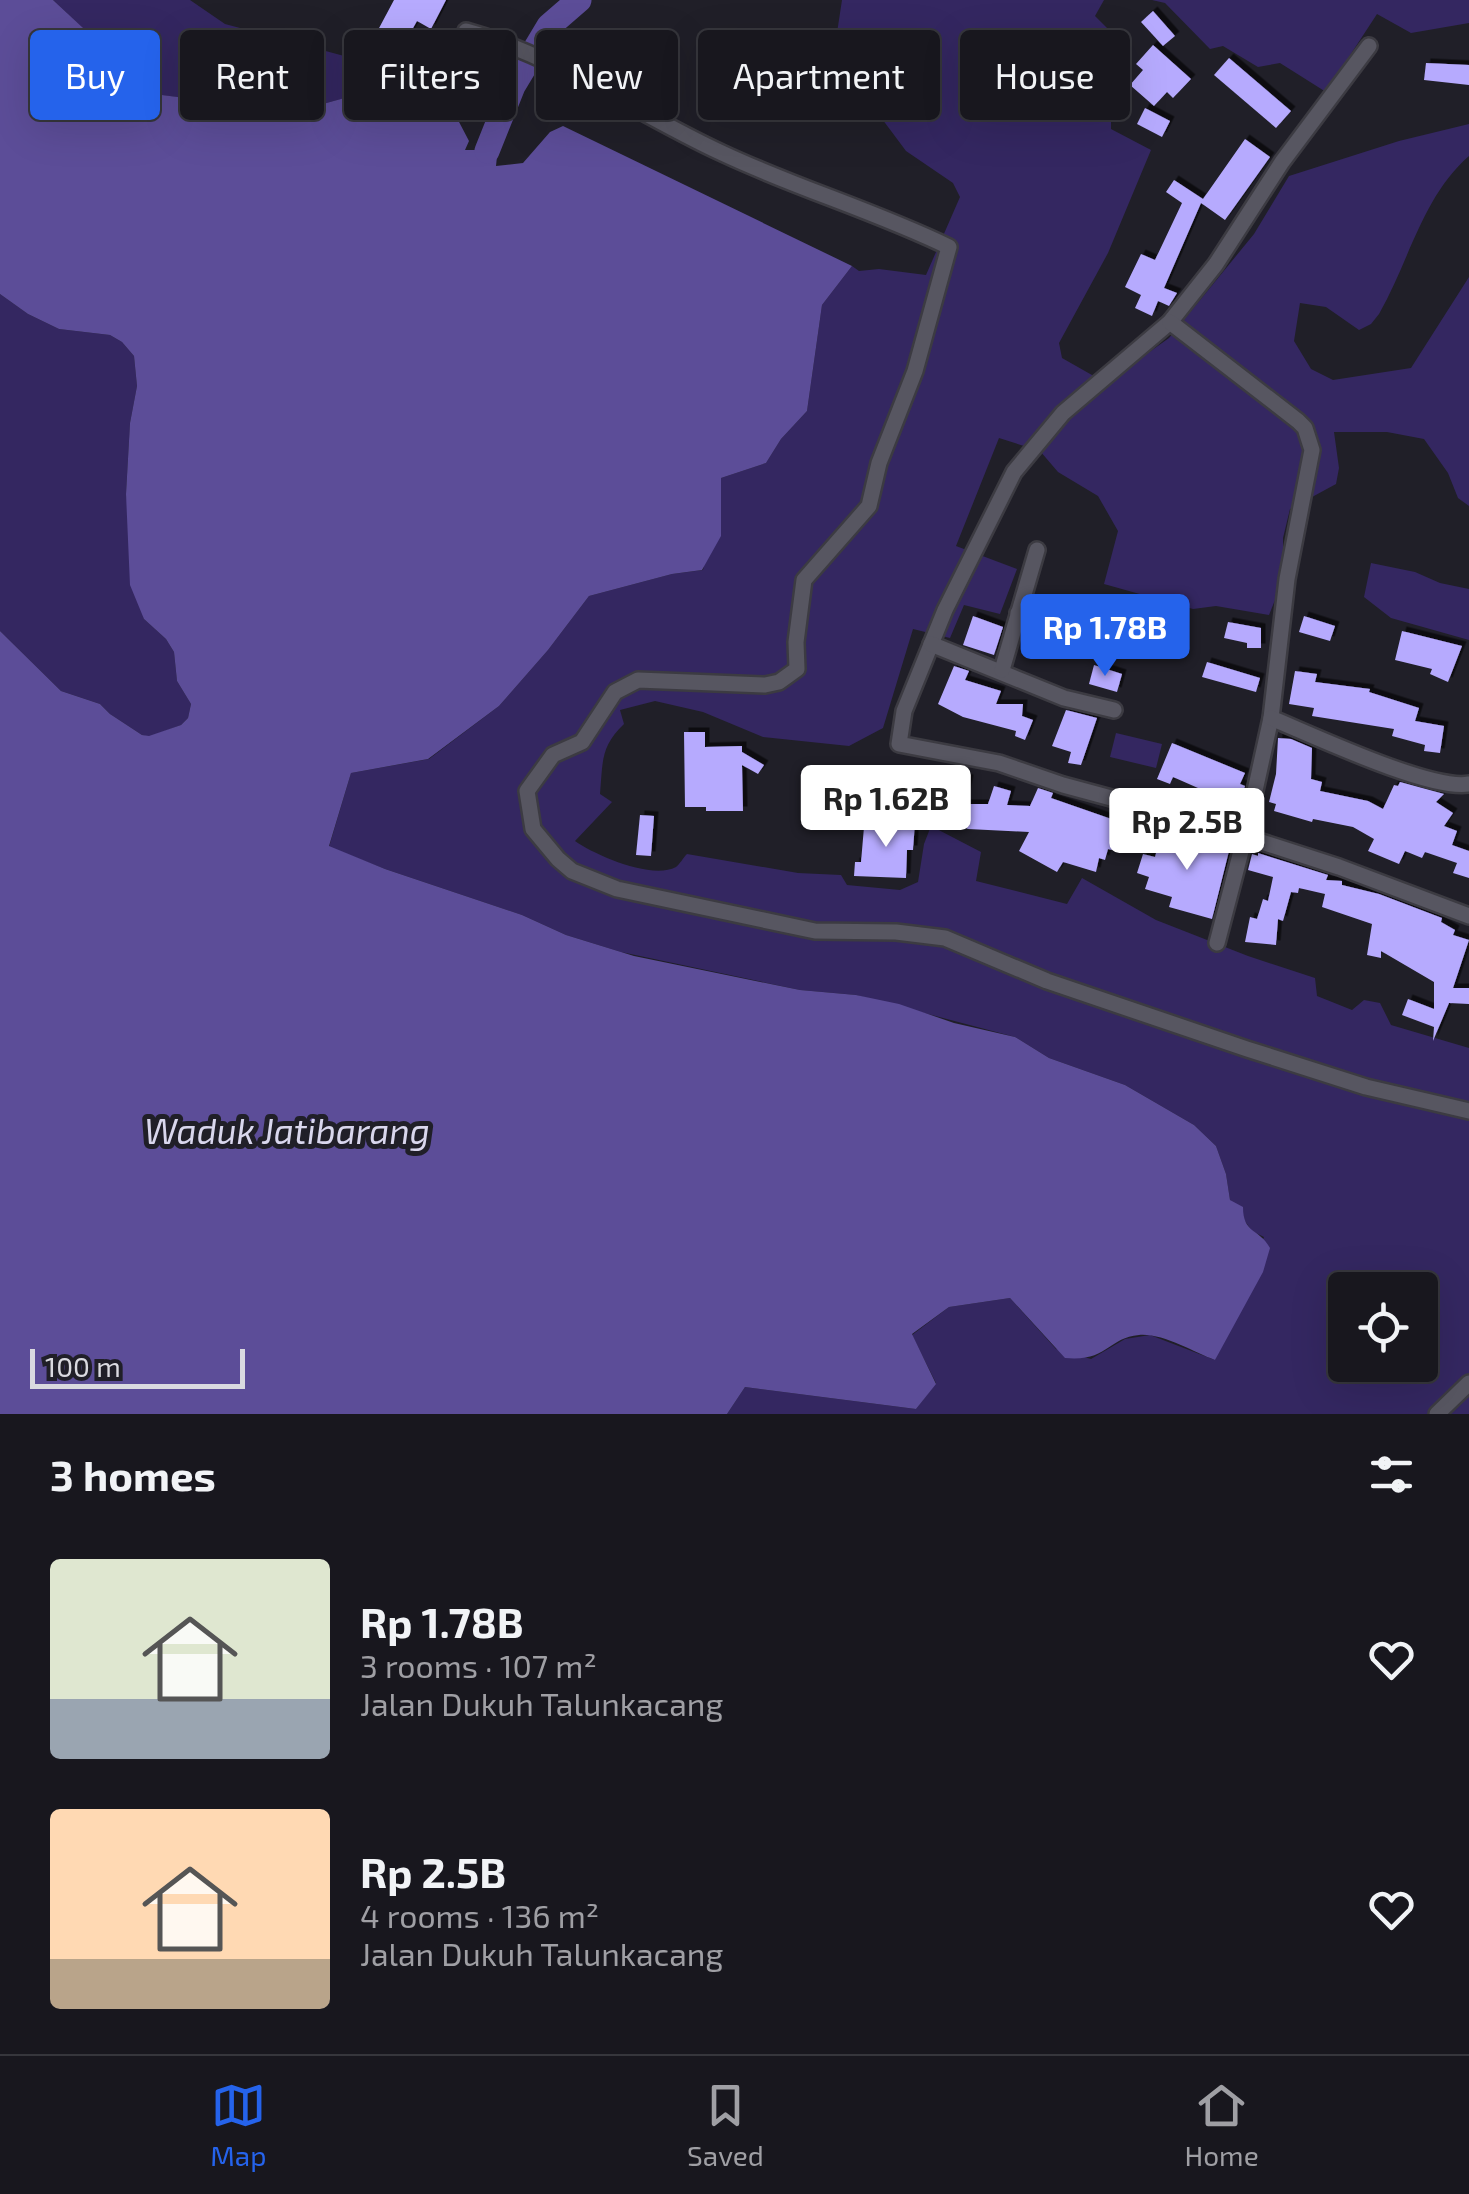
<!DOCTYPE html>
<meta charset="utf-8">
<style>
:root{--surface:#18171e;--page:#212027;--text:#f1f3f6;--muted:#9f9fa4;--line:#36363c;--accent:#2563eb}
body{margin:0;font-family:"Exo 2",sans-serif;background:var(--page);color:var(--text);height:100vh;display:flex;flex-direction:column;font-size:38px;white-space:nowrap}
*{box-sizing:border-box;margin:0}
p{font-size:32px;color:var(--muted)}
.icon{flex:none;width:55px;height:55px;fill:none;stroke:currentColor;stroke-width:2;stroke-linecap:round;stroke-linejoin:round}
.map{position:relative;height:1414px;overflow:hidden}
.panel{display:flex;flex-direction:column;background:var(--surface);flex:1}
.panel>*{flex:none}
.guide{position:absolute;left:30px;top:30px;width:1410px;height:90px;display:flex;gap:20px}
.buttons{position:absolute;left:1328px;top:1272px;display:grid;gap:20px}
.buttons a{display:grid;place-items:center;width:110px;height:110px;border-radius:10px;background:var(--surface);box-shadow:0 10px 40px #0002,0 0 0 2px var(--line);font-size:50px}
.scale{position:absolute;left:30px;bottom:25px;width:215px;box-sizing:border-box;padding-left:10px;border:5px solid #dadae0;border-top:0;font-size:28px;line-height:35px;white-space:nowrap;color:#dadae0;-webkit-text-stroke:8px #201f28;paint-order:stroke}
.price{position:absolute;translate:-50% -85px;padding:0 22px;border-radius:10px;background:#fff;color:#222;font-size:32px;line-height:65px;filter:drop-shadow(0 2px 5px #0008)}
.price::after{content:'';position:absolute;left:50%;top:60px;width:30px;height:22px;margin-left:-15px;background:inherit;clip-path:polygon(0 0,100% 0,50% 100%)}
.price.active{background:var(--accent);color:#fff}
ul{padding:0;list-style:none}
li{display:flex;align-items:center;gap:30px;height:250px;padding:0 50px}
li span{display:grid;place-items:center;flex:none;width:280px;height:200px;border-radius:10px;color:#555}
li>.icon{margin-inline-start:auto}
span .icon{width:120px;height:120px;fill:#fffc;stroke-width:1}
li b{font-size:42px}
h2{display:flex;justify-content:space-between;align-items:center;height:120px;padding:0 50px;font-size:42px}
.chip{padding:0 35px;border-radius:10px;background:var(--surface);box-shadow:0 10px 40px #0002,0 0 0 2px var(--line);font-size:35px;line-height:90px}
.chip.active{background:var(--accent);color:#fff}
.tab-bar{display:flex;justify-content:space-around;align-items:center;height:140px;border-top:2px solid var(--line);background:var(--surface);font-size:28px;color:var(--muted)}
.tab-bar a{display:grid;justify-items:center;gap:5px}
.tab-bar .active{color:var(--accent)}
.map>svg:first-child{display:block}
.green{fill:#342761;fill-rule:evenodd}
.water{fill:#5c4d98}
.lines{fill:none;stroke-linecap:round;stroke-linejoin:round}
.river{stroke:#5c4d98;stroke-width:25}
.building{fill:#b6aafe;filter:url(#shadow)}
.minor-casing{stroke:#3c3b42;stroke-width:20}
.minor{stroke:#575661;stroke-width:15}
.labels{text-anchor:middle;stroke-width:10;stroke-linejoin:round;paint-order:stroke}
.water-label{font-size:35px;font-style:italic;fill:#d9d7ed;stroke:#201f28}
</style>
<div class="map">
<svg width="1469" height="1414" viewBox="0 0 1469 1414">
<defs>
<filter id="shadow"><feDropShadow dx="4.5" dy="-4.5" stdDeviation="0" flood-color="#0009"/></filter>
</defs>
<rect width="100%" height="100%" fill="#201f28"/>
<g class="green">
<path d="M53,0h137l35,24 175,47 -4,13 -102,28 -141,-18z"/>
<path d="M842,0h262l-9,16 19,19 -18,45 15,15v34l40,21 -43,103 -49,90 3,15 44,25 63,-45 85,-104 35,-58 110,-35 70,-17v32c-47,41 -60,106 -90,158l-8,10 -12,6 -33,-23 -26,-4 -6,38 17,28 22,11 78,-12 58,-91v229l-11,-8 -10,-25 -24,-34 -37,-7h-53l5,36 -3,16 -46,25 -7,29v42l-14,35 -53,-9 -23,3 -89,-25 14,-53 -20,-35 -40,-24 -18,-21 -41,-13 -43,108 61,23 -17,45 -36,-9 -14,33 -37,-9 -30,99 -34,18 -86,-9 -60,-25 -48,-11 -35,9 4,14c-24,23 -21,38 -24,70l12,8 -37,39c20,14 76,39 101,26 4,-3 7,-9 11,-13l111,19 43,2 6,10 53,5 18,-8 6,-38 7,-18 50,26 -5,29 91,23 15,-26 74,42 92,36 67,22 2,18 35,14 12,-10 16,3 11,22 78,23v366h-742l18,-27 171,22 20,-26 -24,-48 37,-28 61,-9 46,51 35,10 34,-20 25,-4 65,25 49,-123 -12,-6 -22,-31 -4,-26 -10,-28 -22,-21 -69,-40 -76,-27 -34,-21 -159,-42 -56,-5 -179,-38 -55,-17 -44,-20 -137,-46 -56,-22 22,-74 78,-14 70,-53 49,-56 41,-54 83,-22 31,-4 16,-68 2,-24 45,-15 15,-24 26,-28 15,-106 30,-39 7,5 20,-2 47,6 34,-78 -7,-14 -47,-32 -50,-67 -21,-38zM1345,1290h75v75h-75z"/>
<path d="M1152,0h317v23l-58,10 -34,-19 -51,78 -46,-29 -22,4 -35,-21 -13,3 -45,-46z"/>
<path d="M0,294l28,20 31,15 51,6 12,7 12,14 3,30 -7,37 -4,71 18,125 22,20 8,13 3,29 14,23 -3,14 -7,7 -32,12 -7,-2 -32,-21 -10,-10 -39,-13 -61,-60z"/>
<path d="M1371,563l44,9 25,11 29,6v51l-78,-22 -27,-21z"/>
<path d="M1116,733l46,11 -6,24 -46,-11z"/>
</g>
<path class="water" d="M0,0h53l101,94 140,18 101,-28 5,-13 68,16 -10,33 11,21 -4,9h11l4,-4 17,10 -1,10 27,-3 27,-31 13,-6 289,140 -30,39 -15,106 -26,28 -15,24 -45,15v58l-19,34 -30,4 -83,22 -41,54 -49,56 -71,53 -77,14 -22,73 56,23 137,46 44,20 68,21 166,34 56,5 43,9 55,19 61,14 34,21 76,27 69,40 22,21 10,28 4,26 13,7c0,27 16,21 27,41l-7,24 -48,88c-22,-8 -52,-27 -76,-25 -32,3 -31,27 -74,23l-55,-60 -61,9 -37,27 24,50 -20,25 -171,-22 -18,27h-727v-783l61,60 39,13 10,10 32,21 7,1 32,-11 7,-7 3,-14 -14,-23 -3,-29 -8,-13 -22,-20 -14,-34 -4,-91 4,-71 7,-37 -3,-30 -12,-14 -12,-7 -51,-6 -31,-15 -28,-20z"/>
<g class="lines">
<path class="river" d="M487,151l26,-65 36,-60 30,-26"/>
</g>
<g class="building">
<path d="M394,0h52l-15,29 -14,-8 -13,23 -26,-14z"/>
<path d="M1153,11l22,25 -12,10 -22,-24z"/>
<path d="M1153,45l38,34 -18,19 -6,-6 -13,14 -24,-21 13,-15 -7,-6z"/>
<path d="M1229,58l62,53 -15,17 -62,-53z"/>
<path d="M1426,63l43,2v20l-45,-5z"/>
<path d="M1145,108l25,13 -8,16 -25,-13z"/>
<path d="M1245,139l25,18 -45,63 -24,-17 -37,85 13,5 -8,13 -11,-5 -6,15 -17,-8 6,-13 -16,-8 16,-33 14,6 27,-57 -16,-11 8,-12 29,19z"/>
<path d="M973,616l30,11 -9,28 -31,-10z"/>
<path d="M1304,616l31,10 -5,15 -31,-9z"/>
<path d="M1228,622l33,6v20h-14v-5l-23,-5z"/>
<path d="M1402,631l60,15 -14,36 -18,-8 2,-5 -37,-9z"/>
<path d="M1207,662l53,16 -4,14 -54,-15z"/>
<path d="M1094,665l28,9 -5,18 -28,-8z"/>
<path d="M954,666l15,5 -4,9 36,11 -5,13h27l-1,12 11,4 -8,20 -10,-4 1,-5 -53,-14 -25,-13z"/>
<path d="M1295,671l22,3 -2,8 55,7 -1,3 50,16 -4,13 29,5 -4,27 -16,-2 1,-6 -33,-9 2,-7 -82,-13 2,-8 -25,-4z"/>
<path d="M1066,710l31,8 -16,47 -13,-2 3,-11 -19,-6z"/>
<path d="M684,732h21v15l37,-1v6l22,13 -6,9 -16,-9 1,46h-37v-4h-21z"/>
<path d="M1278,738l13,1 21,9 -1,31 11,3 -2,9 48,10 15,8 11,-24 4,1 2,-4 44,12 -8,8 17,11 -9,13 13,5 -5,14 17,6v27l-16,-5 4,-10 -32,-11 -3,6 -17,-7 -6,13 -31,-13 6,-12 -21,-12 -40,-8 -1,3 -38,-11 2,-7 -7,-2 7,-28z"/>
<path d="M1172,743l73,30 -5,11 5,2 -4,12 -6,-2 -3,7 -59,-26 -3,7 -13,-5z"/>
<path d="M952,776l17,3 -5,25h24l6,-18 17,5 -4,14 23,1 8,-18 15,5 -2,5 69,24 -8,28 -4,-1 -3,11 -6,-2 -3,14 -33,-10 -6,10 -38,-21 10,-19 -61,-3 -36,-15 4,-11 11,4z"/>
<path d="M640,815l14,1 -3,40 -15,-1z"/>
<path d="M884,820l31,2 -2,28h-6l-1,28 -52,-2 1,-14h6l3,-35 19,1z"/>
<path d="M1162,832l68,15 -18,72 -43,-12 3,-10 -27,-8 4,-12 -12,-4 6,-19 12,3z"/>
<path d="M1258,853l70,22 -2,5 16,1v4l37,9 63,24 -1,4 14,8 -2,5 16,5 -16,48h16v16l-20,-1 -16,38 1,-14 -32,-12 6,-16 26,10v-27l-53,-31v7l-14,-3 5,-31 -50,-17 3,-13 -26,-6 -1,5 -7,-1 -8,29 -5,-2 -2,26 -31,-3 5,-25 7,2 6,-20 5,2 5,-24 -25,-7 4,-16 6,2z"/>
</g>
<g class="lines">
<defs>
<g id="minor">
<path d="M466,31c91,25 171,83 256,122 74,35 153,58 227,94l-34,124 -36,92 -10,43 -65,74 -8,62 1,27 -18,13 -14,3 -127,-5 -23,12 -33,50 -29,13 -26,36 6,38 25,30 14,12 45,18 198,42 81,1 49,6 102,43 200,68 119,38 103,24"/>
<path d="M1369,46l-87,116 -66,102 -46,58 -107,91 -49,59 -69,138 -41,101 -5,33 100,19 64,22 137,37 139,45 130,49"/>
<path d="M1170,322l128,99 7,7 7,22 -25,129 -16,139 -26,118 -28,107"/>
<path d="M1018,613l84,29"/>
<path d="M931,644l133,54 50,12"/>
<path d="M1002,670l35,-120"/>
<path d="M1271,718c41,17 160,73 198,66"/>
<path d="M1437,1414l32,-31"/>
</g>
</defs>
<use href="#minor" class="minor-casing"/>
<use href="#minor" class="minor"/>
</g>
<g class="labels">
<g class="water-label">
<text x="287" y="1144">Waduk Jatibarang</text>
</g>
</g>
</svg>
<div class="buttons">
<a><svg class="icon" aria-label="locate" viewBox="0 0 24 24"><circle cx="12" cy="12" r="6"/><path d="M12 2v4M12 18v4M2 12h4M18 12h4"/></svg></a>
</div>
<div class="scale">100 m</div>
<b class="price active" style="left:1105px;top:679px">Rp 1.78B</b>
<b class="price" style="left:886px;top:850px">Rp 1.62B</b>
<b class="price" style="left:1187px;top:873px">Rp 2.5B</b>
<div class="guide">
<a class="chip active">Buy</a>
<a class="chip">Rent</a>
<a class="chip">Filters</a>
<a class="chip">New</a>
<a class="chip">Apartment</a>
<a class="chip">House</a>
</div>
</div>
<section class="panel">
<h2>3 homes<svg class="icon" aria-label="filters" viewBox="0 0 24 24"><path d="M4 7h16M4 17h16"/><circle cx="9" cy="7" r="2"/><circle cx="15" cy="17" r="2"/></svg></h2>
<ul>
<li><span style="background:linear-gradient(#dfe7d0 70%,#9aa5b1 0)"><svg class="icon" aria-label="home" viewBox="0 0 24 24"><path d="M3 11l9-7 9 7M6 9v11h12V9"/></svg></span><div><b>Rp 1.78B</b><p>3 rooms · 107 m²</p><p>Jalan Dukuh Talunkacang</p></div><svg class="icon" aria-label="heart" viewBox="0 0 24 24"><path d="M12 20l-8-8c-3-5 5-10 8-4 3-6 11-1 8 4z"/></svg></li>
<li><span style="background:linear-gradient(#ffd9b3 75%,#b9a48a 0)"><svg class="icon" aria-label="home" viewBox="0 0 24 24"><path d="M3 11l9-7 9 7M6 9v11h12V9"/></svg></span><div><b>Rp 2.5B</b><p>4 rooms · 136 m²</p><p>Jalan Dukuh Talunkacang</p></div><svg class="icon" aria-label="heart" viewBox="0 0 24 24"><path d="M12 20l-8-8c-3-5 5-10 8-4 3-6 11-1 8 4z"/></svg></li>
</ul>
</section>
<nav class="tab-bar">
<a class="active"><svg class="icon" aria-label="map" viewBox="0 0 24 24"><path d="M3 6l6-2 6 2 6-2v14l-6 2-6-2-6 2zM9 4v14M15 6v14"/></svg>Map</a>
<a><svg class="icon" aria-label="saved" viewBox="0 0 24 24"><path d="M7 4h10v16l-5-4-5 4z"/></svg>Saved</a>
<a><svg class="icon" aria-label="home" viewBox="0 0 24 24"><path d="M3 11l9-7 9 7M6 9v11h12V9"/></svg>Home</a>
</nav>
